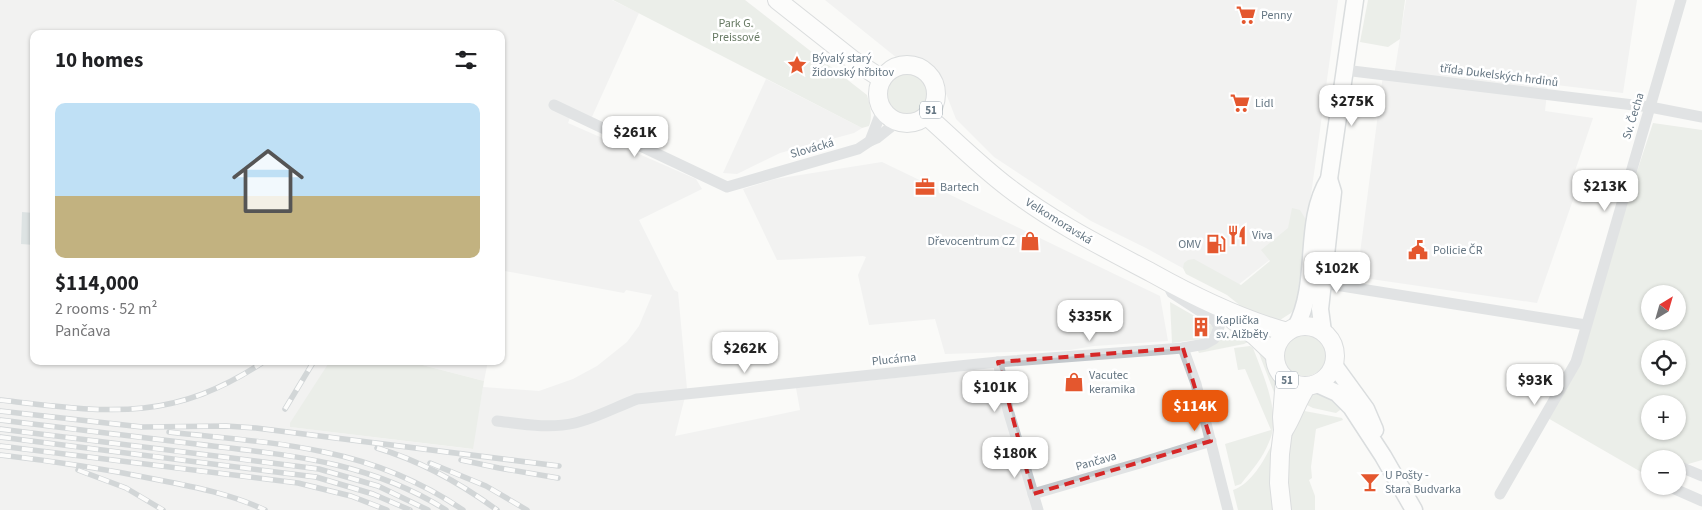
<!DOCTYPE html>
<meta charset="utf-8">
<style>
:root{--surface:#fff;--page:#f2f2f2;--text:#202124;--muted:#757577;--accent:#ea580c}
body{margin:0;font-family:"Source Sans 3",sans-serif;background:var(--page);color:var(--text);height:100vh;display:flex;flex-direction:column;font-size:19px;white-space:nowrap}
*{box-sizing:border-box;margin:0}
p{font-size:16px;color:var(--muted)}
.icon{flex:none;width:28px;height:28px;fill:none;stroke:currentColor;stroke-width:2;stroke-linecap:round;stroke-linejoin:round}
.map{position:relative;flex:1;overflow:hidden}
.side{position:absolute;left:30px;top:30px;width:475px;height:335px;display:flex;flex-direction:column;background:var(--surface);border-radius:10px;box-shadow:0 1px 4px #0004}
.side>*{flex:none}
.needle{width:32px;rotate:37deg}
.tools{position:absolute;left:1641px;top:285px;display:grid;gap:10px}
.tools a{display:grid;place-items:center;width:45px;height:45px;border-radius:50%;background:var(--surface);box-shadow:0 1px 4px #0004;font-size:25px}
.price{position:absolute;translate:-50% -42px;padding:0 11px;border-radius:10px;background:#fff;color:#222;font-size:16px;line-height:32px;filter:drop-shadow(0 1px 2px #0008)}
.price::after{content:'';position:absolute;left:50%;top:30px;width:15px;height:11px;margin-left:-8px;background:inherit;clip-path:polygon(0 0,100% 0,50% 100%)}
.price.selected{background:var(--accent);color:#fff}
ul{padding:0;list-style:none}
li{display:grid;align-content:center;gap:10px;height:265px;padding:0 25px}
li span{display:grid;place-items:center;height:155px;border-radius:10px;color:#555}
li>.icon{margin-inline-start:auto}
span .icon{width:90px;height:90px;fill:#fffc;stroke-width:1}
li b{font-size:21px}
h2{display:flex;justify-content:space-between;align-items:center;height:60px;padding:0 25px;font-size:21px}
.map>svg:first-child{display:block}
.built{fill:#e8e9e9;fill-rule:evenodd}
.green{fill:#dadfd7;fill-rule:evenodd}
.water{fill:#bbc7cb}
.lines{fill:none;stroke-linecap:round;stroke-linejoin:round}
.secondary-casing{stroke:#b3babf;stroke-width:19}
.primary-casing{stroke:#b5babe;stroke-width:20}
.street{stroke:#c3c8cc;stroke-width:11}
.secondary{stroke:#fff;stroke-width:16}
.primary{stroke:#fff;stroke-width:18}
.rail-casing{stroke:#a2aab0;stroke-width:5.5}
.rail{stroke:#fff;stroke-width:4;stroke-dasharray:11;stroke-linecap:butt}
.marked{fill:none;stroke:#d62828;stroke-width:4;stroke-dasharray:10 6;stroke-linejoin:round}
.labels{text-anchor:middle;stroke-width:5;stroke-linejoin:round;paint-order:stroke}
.shield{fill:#fff;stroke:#939fa8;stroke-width:1}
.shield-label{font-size:11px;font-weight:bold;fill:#657683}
.poi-label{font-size:12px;fill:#657683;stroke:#fff;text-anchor:start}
.park-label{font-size:12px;fill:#687a64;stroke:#fff}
.street-label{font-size:12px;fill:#657683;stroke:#fff}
</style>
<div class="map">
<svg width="1702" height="510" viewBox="0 0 1702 510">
<rect width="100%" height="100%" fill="#fafaf8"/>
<g class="built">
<path d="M0,0h612l27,13 -48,106 -18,-9 -5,13 128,56 6,10 -63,31 35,70 4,2 9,97 -12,47 125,-26 -4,-22 197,-20 19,73 21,69h-1033zM34,34h467v254l4,-17 119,22 2,-3 26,5 -13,31 -12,16 -30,24 -24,13 -34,12 -56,-4 -11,62 -181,-22 45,-66h-302z"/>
<path d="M825,0h513l-32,231 -78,62 -82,-45 -55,-27 -97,-64 -38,-38 -20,-51 -39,-10z"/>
<path d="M1406,0h231l-14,93 -75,-9 -3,27 48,7 -19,56 7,3 -44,126 -180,-26 26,-202 11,1z"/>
<path d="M766,79l96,49 -8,5 -74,20 -43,21 -14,-1z"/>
<path d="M882,162l278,134 8,45 -74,5 -24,4 -125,4 -10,-35 -66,6 -11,-50 8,-18 -3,-1 -86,4 -34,-71 32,-10z"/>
<path d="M407,361h81l-4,20z"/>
</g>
<g class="green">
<path d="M613,0h132l122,95c3,11 6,20 2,31l-7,2z"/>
<path d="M1368,0h37l-5,39 -12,8 -28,-5z"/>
<circle cx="906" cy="95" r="22"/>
<path d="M1653,123l49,7v330l-24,7v-8h-28v16l-2,1 -102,-59 32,-54 18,-67zM1650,294h28v27h-28zM1650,349h28v27h-28zM1650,404h28v27h-28z"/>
<path d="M1292,208l8,2 8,13 -12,84 -5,6 -11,7 -28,-5 -25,-20 -41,-21 -3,-6 1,-5 4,-3 6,-1 47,26 29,-24 -9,-11 27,-22z"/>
<path d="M1170,302l42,24 1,2 -5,10 -36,5z"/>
<circle cx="1305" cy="355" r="21"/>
<path d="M1231,334l17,8 -4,2 -45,9 -2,-4 22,-9 4,-5z"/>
<path d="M1255,343l13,13 3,14 6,13 -2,12z"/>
<path d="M1250,346l3,2c10,27 29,67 16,94 -6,16 -18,29 -28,42l-6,2 -10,-42 46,-14 -26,-61 -7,1 -4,-22z"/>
<path d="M330,361h77l77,20 -11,68 -183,-22v-4z"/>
<path d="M1323,393l21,14 -8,6 -23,-5 -10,-5 11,-9z"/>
<path d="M1299,410l43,8 1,2 -27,9 -5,38 1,11 -3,2 6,16v14h-27l-1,-10 1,-57z"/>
<path d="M1272,444l2,1 1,65h-37l-5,-20c18,-6 31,-29 39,-46z"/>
</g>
<path class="water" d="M22,212l12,1v32l-13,-1z"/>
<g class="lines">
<defs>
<g id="secondary">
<path d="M1296,327c24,-46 6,-104 33,-148l26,-179"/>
<path d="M1323,332l-3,-23 13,-117 -4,-13"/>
<path d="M1334,365l32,44 9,21"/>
<path d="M1317,384l20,9 14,14 32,49 31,54"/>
</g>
<g id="primary">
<path d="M777,0l76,60 29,19"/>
<circle cx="907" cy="94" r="29"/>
<path d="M927,116c27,24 53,50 82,72 44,34 94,59 143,85 43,24 88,46 135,59"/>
<path d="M1233,320l22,16 20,19"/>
<circle cx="1305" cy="356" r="30"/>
<path d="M1284,430c9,-14 13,-30 23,-44"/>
<path d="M1282,510l-3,-27 1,-29 3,-24 -1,-13 3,-39"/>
</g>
</defs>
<use href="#secondary" class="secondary-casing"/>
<use href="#primary" class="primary-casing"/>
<g class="street">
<path d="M1344,70l306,37 52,10"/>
<path d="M554,105l173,82 131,-38 12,-8 12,-31"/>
<path d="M870,141l7,-3 20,-16"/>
<path d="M1323,283l263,42"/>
<path d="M1183,348l13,36 32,126"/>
<path d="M998,362l10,48 30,100"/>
<path d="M497,421c25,3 52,8 78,2 21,-5 41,-16 62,-24l361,-37 185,-14 22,-4 9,-5 5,-12 -4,-6 -43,-28 -5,-10"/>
<path d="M1678,466l24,10"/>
<path d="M1668,486l34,15"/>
<path d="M1033,494l107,-31 71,-22"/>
<path d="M1500,494l76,-132 105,-362"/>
</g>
<use href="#secondary" class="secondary"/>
<use href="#primary" class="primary"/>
<defs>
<g id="rail">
<path d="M0,400c105,12 171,24 265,-39"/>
<path d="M285,409l29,-48"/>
<path d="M0,411l142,16 84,-1 30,2 303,38"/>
<path d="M0,420c65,8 130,16 196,24 89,11 171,16 250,66"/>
<path d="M0,429l319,40 59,17 50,24"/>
<path d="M169,432c52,6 104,9 155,20 49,10 98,30 139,58"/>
<path d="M0,437l316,40 57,17 37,16"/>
<path d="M0,446l298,37 53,13 36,14"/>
<path d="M377,448c44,13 83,35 120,62"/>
<path d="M0,455c53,6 106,14 159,25 36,7 72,14 106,30"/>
<path d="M461,460l38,8 59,10"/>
<path d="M430,463l56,23 41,24"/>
<path d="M78,470l48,18 37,22"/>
</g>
</defs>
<use href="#rail" class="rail-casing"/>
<use href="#rail" class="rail"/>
</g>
<path d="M0 0H1702V510H0ZM1183,348l28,93 -178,53 -35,-132z" fill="#fafaf8" fill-opacity=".55" fill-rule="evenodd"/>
<path class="marked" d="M1183,348l28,93 -178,53 -35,-132z"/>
<defs>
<symbol id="supermarket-bare" viewBox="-9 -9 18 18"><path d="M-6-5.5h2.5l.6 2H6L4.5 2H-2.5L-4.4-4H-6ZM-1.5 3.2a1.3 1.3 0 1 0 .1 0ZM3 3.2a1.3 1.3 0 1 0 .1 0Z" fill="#e4572e" stroke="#fff" stroke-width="2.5" paint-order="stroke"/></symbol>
<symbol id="sight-bare" viewBox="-9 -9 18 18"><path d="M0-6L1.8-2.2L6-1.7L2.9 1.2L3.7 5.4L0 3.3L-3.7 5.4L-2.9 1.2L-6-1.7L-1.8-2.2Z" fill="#e4572e" stroke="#fff" stroke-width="2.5" paint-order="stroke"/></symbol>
<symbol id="office-bare" viewBox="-9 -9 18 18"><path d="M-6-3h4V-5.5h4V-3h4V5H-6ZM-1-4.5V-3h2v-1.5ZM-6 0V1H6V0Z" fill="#e4572e" stroke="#fff" stroke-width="2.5" paint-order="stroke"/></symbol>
<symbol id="restaurant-bare" viewBox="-9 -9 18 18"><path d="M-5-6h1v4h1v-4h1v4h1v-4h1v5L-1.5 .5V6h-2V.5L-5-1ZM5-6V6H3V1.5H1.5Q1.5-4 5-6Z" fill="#e4572e" stroke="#fff" stroke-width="2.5" paint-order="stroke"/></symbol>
<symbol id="shop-bare" viewBox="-9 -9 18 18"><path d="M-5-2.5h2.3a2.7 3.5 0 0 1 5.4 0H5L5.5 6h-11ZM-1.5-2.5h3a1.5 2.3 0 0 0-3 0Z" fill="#e4572e" stroke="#fff" stroke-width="2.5" paint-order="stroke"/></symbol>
<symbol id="fuel-bare" viewBox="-9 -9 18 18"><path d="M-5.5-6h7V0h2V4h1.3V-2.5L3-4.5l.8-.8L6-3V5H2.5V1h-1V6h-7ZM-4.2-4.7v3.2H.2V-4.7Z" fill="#e4572e" stroke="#fff" stroke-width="2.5" paint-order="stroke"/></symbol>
<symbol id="civic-bare" viewBox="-9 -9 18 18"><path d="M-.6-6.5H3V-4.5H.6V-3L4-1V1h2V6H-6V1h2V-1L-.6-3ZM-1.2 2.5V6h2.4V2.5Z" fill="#e4572e" stroke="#fff" stroke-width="2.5" paint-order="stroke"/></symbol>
<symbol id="building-bare" viewBox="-9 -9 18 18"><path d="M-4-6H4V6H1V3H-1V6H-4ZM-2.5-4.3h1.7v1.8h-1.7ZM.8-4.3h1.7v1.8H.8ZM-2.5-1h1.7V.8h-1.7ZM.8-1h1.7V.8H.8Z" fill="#e4572e" stroke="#fff" stroke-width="2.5" paint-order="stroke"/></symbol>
<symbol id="bar-bare" viewBox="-9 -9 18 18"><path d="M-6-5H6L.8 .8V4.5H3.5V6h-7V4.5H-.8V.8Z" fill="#e4572e" stroke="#fff" stroke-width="2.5" paint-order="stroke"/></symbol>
</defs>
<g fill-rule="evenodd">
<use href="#supermarket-bare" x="1232" y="1" width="28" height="28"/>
<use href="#sight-bare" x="783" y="51" width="28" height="28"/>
<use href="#supermarket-bare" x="1226" y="89" width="28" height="28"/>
<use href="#office-bare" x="911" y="173" width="28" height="28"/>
<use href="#restaurant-bare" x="1223" y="221" width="28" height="28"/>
<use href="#shop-bare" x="1016" y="227" width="28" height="28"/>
<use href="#fuel-bare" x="1202" y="230" width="28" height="28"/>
<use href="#civic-bare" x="1404" y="236" width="28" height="28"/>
<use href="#building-bare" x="1187" y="313" width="28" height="28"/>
<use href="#shop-bare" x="1060" y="368" width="28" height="28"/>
<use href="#bar-bare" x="1356" y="468" width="28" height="28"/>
</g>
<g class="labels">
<g class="shield">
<rect x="920" y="101.5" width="22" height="17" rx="4"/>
<rect x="1276" y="371.5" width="22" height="17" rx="4"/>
</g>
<g class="shield-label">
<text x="931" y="114">51</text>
<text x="1287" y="384">51</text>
</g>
<g class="poi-label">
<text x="1261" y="19">Penny</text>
<text x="812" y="62">Bývalý starý<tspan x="812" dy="14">židovský hřbitov</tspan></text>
<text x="1255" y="107">Lidl</text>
<text x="940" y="191">Bartech</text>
<text x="1252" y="239">Viva</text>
<text x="1015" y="245" text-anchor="end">Dřevocentrum CZ</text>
<text x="1201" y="248" text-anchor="end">OMV</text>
<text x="1433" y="254">Policie ČR</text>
<text x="1216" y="324">Kaplička<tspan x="1216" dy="14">sv. Alžběty</tspan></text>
<text x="1089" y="379">Vacutec<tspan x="1089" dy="14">keramika</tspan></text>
<text x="1385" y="479">U Pošty -<tspan x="1385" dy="14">Stara Budvarka</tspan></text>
</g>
<g class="park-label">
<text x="736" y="27">Park G.<tspan x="736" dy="14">Preissové</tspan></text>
</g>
<g class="street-label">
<text transform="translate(1499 75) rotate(7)" y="4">třída Dukelských hrdinů</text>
<text transform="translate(1633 116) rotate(-73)" y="4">Sv. Čecha</text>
<text transform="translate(812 148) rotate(-16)" y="4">Slovácká</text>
<text transform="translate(1059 221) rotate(32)" y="4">Velkomoravská</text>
<text transform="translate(894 359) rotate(-6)" y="4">Plucárna</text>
<text transform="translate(1096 461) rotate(-16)" y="4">Pančava</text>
</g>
</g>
</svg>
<div class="tools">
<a><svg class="needle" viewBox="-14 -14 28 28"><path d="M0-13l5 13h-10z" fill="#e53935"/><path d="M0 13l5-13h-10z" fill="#757577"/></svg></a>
<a><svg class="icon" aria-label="locate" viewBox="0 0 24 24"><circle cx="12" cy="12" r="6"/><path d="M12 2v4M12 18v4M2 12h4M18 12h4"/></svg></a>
<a>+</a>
<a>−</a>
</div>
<b class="price" style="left:1352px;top:127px">$275K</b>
<b class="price" style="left:635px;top:158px">$261K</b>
<b class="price" style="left:1605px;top:212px">$213K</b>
<b class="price" style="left:1337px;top:294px">$102K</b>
<b class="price" style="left:1090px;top:342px">$335K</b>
<b class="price" style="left:745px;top:374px">$262K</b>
<b class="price" style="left:1535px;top:406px">$93K</b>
<b class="price" style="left:995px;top:413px">$101K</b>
<b class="price selected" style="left:1195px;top:432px">$114K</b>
<b class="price" style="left:1015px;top:479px">$180K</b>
<section class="side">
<h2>10 homes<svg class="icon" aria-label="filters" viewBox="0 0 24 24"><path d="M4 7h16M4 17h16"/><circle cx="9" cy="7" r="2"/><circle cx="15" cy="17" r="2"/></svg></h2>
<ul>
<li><span style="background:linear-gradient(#bfe0f5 60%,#c2b280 0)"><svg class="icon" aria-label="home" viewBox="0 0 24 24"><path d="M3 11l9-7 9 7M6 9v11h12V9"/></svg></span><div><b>$114,000</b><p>2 rooms · 52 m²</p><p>Pančava</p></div></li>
</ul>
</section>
</div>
